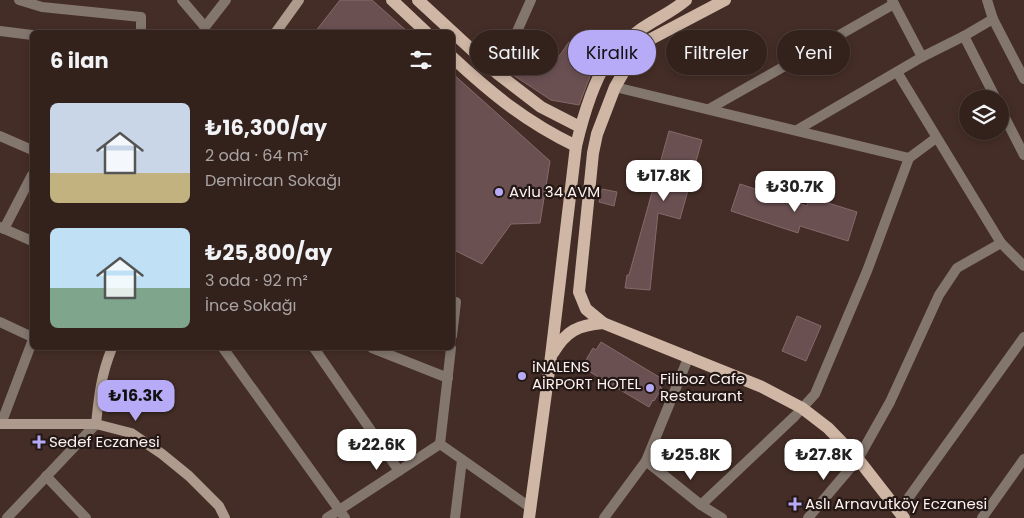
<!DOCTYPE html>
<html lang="tr">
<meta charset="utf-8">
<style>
:root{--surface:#33221c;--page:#3b2a25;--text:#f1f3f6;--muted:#a9a4a3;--line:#4e3f3b;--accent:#b7abf7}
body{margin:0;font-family:Poppins,sans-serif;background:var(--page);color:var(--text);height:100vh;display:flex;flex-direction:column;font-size:19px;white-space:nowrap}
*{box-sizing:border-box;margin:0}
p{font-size:16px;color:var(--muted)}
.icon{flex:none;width:28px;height:28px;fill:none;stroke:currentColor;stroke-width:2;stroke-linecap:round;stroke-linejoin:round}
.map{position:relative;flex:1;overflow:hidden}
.details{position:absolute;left:30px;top:30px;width:425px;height:320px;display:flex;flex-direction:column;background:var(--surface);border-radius:8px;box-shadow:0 2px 8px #0003,0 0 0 1px var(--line)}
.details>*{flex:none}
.banner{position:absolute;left:470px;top:30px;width:475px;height:45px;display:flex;gap:10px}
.controls{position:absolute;left:959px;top:90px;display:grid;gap:10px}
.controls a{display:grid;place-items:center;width:50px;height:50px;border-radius:50%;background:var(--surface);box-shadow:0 2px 8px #0003,0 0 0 1px var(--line);font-size:25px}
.price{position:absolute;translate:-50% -42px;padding:0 11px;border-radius:10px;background:#fff;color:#222;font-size:16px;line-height:32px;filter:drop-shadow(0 1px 2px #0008)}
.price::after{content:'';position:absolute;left:50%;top:30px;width:15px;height:11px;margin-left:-8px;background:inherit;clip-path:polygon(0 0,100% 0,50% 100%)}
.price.on{background:var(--accent);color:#111}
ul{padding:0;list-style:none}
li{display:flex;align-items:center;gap:15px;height:125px;padding:0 20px}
li span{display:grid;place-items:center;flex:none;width:140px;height:100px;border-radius:8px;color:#555}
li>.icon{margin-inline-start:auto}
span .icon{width:60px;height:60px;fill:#fffc;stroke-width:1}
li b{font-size:21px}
h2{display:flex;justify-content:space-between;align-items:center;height:60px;padding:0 20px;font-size:21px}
.chip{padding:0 18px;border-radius:22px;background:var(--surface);box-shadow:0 2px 8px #0003,0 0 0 1px var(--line);font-size:18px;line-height:45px}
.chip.on{background:var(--accent);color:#111}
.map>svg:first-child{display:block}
.building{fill:#6b5052;stroke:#86696b}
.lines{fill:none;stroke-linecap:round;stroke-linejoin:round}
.street{stroke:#82766d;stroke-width:10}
.secondary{stroke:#ae9b8d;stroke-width:10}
.primary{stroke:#d0b7a5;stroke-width:12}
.poi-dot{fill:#b7abf7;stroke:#231815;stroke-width:2}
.labels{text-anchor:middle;stroke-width:4.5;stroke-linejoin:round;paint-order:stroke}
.poi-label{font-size:15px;fill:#fef2ee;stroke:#231815;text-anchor:start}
</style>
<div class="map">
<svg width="1024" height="518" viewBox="0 0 1024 518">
<rect width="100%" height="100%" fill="#442d26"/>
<g class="building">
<path d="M340,0h32l36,32h-93z"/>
<path d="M569,42l27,19 -17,44 -28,-5 -44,-29 16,-25 30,19z"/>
<path d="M452,73l98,88 -10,62 -29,1 -29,40 -30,-15z"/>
<path d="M669,131l33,9 -22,79 -22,-6 -8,77 -25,-2 2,-13h2z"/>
<path d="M740,184l67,22 2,-9 48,15 -9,29 -48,-15 -2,7 -67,-22z"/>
<path d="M602,189l15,3 -3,14 -15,-4z"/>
<path d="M797,316l24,10 -15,35 -24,-10z"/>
<path d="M601,342l63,38 -4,7 2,1 -8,13 -1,-1 -4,7 -64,-38 4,-7 -3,-2 7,-12 3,2z"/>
</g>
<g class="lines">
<g class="street">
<path d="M19,0l23,7 99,10v15"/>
<path d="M182,0l23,27"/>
<path d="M892,0l30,57"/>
<path d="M993,19l31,60"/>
<path d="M0,31l32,4"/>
<path d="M204,32l1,-5 21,-27"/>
<path d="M964,36l32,63"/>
<path d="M897,72l104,171 23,23"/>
<path d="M498,74l33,-74"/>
<path d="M615,87l294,71"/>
<path d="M1000,108l24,47"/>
<path d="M709,109l185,-105"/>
<path d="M797,130l125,-73 42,-21 29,-17 -6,-19"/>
<path d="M0,136l32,14"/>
<path d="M0,227l32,14"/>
<path d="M4,229l28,-54"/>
<path d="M452,301l4,1 -4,34"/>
<path d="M0,322l32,15"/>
<path d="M223,348l122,170"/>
<path d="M314,348l85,123"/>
<path d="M372,348l76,30"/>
<path d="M451,348l-11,96 91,64"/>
<path d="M1,424l31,-82"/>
<path d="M646,461l55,44 21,13"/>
<path d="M46,476l40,42"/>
<path d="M701,505l94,-89 20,-22 52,-123 42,-113 27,-20"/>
<path d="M899,511l125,-174"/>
<path d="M7,518l89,-94"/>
<path d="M327,518l113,-74"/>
<path d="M455,518l7,-58"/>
<path d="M604,518l42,-57 43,-105"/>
<path d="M808,518l50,-59 32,-57 49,-107 18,-27 44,-25"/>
<path d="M982,518l42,-59"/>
</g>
<g class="secondary">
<path d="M276,32l23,-32"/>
<path d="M0,424h96l35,9 31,21 27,22 30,30 6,12"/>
<path d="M96,424c3,-29 5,-49 16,-76"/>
</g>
<g class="primary">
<path d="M392,0l34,32"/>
<path d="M418,0l80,74 43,33 39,20"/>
<path d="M452,57c40,37 74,65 124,89"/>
<path d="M603,323l-17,-14 -7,-17 14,-139 4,-19 18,-47 15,-26 19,-21 76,-40"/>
<path d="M553,353c13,-22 25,-28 50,-30l159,64 40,21 26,20 30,31 46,59"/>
<path d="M529,518l22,-162 25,-210c6,-25 17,-63 31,-84 8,-12 19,-22 30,-30 16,-12 34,-19 49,-32"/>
</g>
</g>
<g class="poi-dot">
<circle cx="499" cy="192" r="5"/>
<circle cx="522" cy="376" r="5"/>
<circle cx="650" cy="388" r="5"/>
<path d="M36.5 434.5h5v5h5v5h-5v5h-5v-5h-5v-5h5z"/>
<path d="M792.5 496.5h5v5h5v5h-5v5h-5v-5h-5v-5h5z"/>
</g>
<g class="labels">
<g class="poi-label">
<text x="509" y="197">Avlu 34 AVM</text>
<text x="532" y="372">iNALENS<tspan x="532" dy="17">AİRPORT HOTEL</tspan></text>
<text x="660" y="384">Filiboz Cafe<tspan x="660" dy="17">Restaurant</tspan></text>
<text x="49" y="447">Sedef Eczanesi</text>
<text x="805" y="509">Aslı Arnavutköy Eczanesi</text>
</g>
</g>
</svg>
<div class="controls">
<a><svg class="icon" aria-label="layers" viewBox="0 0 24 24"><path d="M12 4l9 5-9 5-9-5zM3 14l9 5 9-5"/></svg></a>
</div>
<b class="price" style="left:664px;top:202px">₺17.8K</b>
<b class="price" style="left:795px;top:213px">₺30.7K</b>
<b class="price on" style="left:136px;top:422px">₺16.3K</b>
<b class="price" style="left:377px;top:471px">₺22.6K</b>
<b class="price" style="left:691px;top:481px">₺25.8K</b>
<b class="price" style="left:824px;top:481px">₺27.8K</b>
<div class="banner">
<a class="chip">Satılık</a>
<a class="chip on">Kiralık</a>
<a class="chip">Filtreler</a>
<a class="chip">Yeni</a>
</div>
<section class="details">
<h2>6 ilan<svg class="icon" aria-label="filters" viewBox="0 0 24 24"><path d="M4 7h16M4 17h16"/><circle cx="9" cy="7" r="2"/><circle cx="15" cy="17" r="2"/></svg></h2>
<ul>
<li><span style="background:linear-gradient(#c9d6e8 70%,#c2b280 0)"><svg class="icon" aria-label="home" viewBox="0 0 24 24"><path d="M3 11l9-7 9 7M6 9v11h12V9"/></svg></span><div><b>₺16,300/ay</b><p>2 oda · 64 m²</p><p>Demircan Sokağı</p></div></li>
<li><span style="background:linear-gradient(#bfe0f5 60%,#7fa58c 0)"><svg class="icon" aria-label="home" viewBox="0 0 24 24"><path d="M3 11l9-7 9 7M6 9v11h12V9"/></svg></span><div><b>₺25,800/ay</b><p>3 oda · 92 m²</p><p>İnce Sokağı</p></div></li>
</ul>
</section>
</div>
